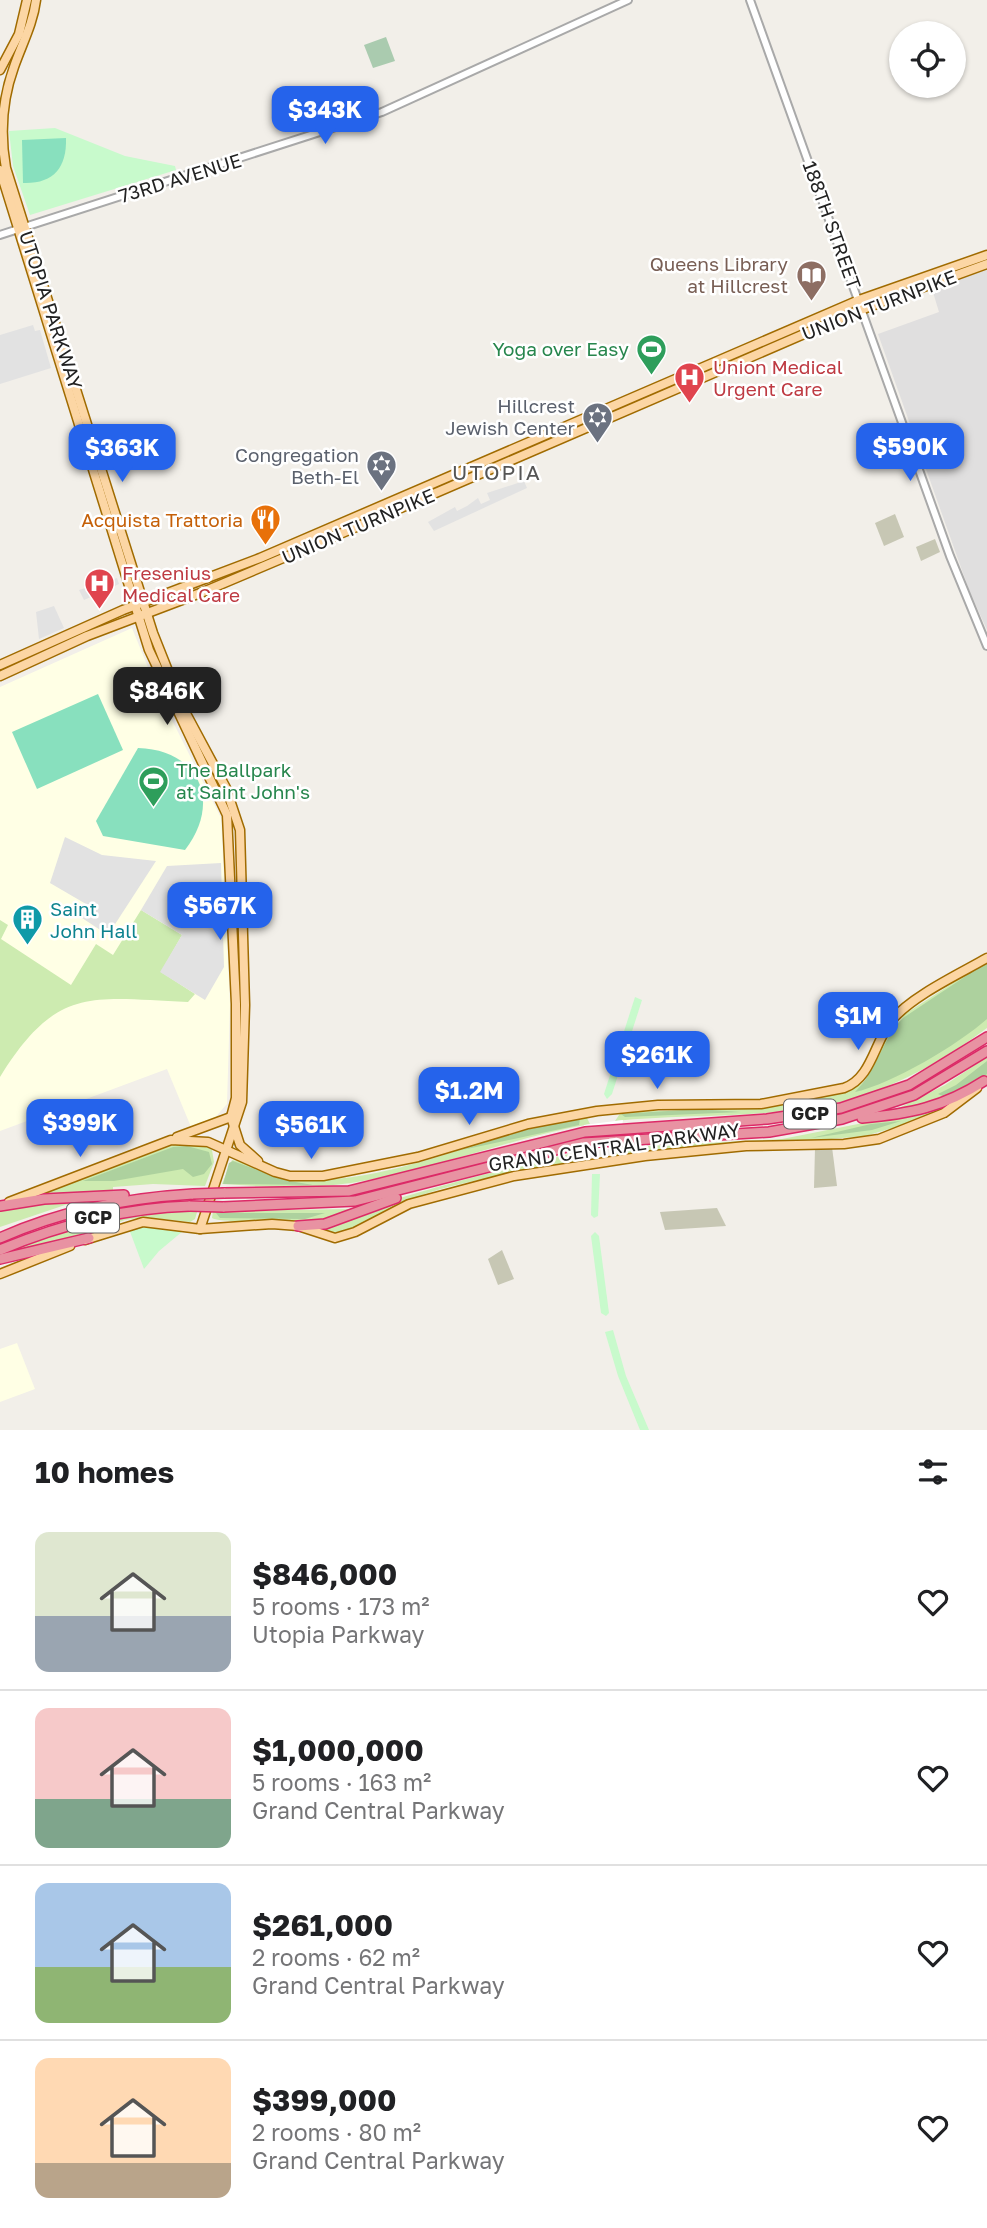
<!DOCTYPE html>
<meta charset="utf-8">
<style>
:root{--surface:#fff;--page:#f6f6f6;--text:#202124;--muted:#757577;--line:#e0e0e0;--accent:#2563eb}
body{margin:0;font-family:"Golos Text",sans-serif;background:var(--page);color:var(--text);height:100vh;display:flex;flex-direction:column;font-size:26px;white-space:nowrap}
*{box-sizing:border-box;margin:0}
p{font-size:23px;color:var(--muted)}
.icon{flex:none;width:38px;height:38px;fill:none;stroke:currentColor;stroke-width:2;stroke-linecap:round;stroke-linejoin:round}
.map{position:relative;height:1430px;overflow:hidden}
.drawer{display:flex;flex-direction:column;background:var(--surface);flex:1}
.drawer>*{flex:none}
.buttons{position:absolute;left:889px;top:21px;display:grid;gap:14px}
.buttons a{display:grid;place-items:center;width:77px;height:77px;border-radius:50%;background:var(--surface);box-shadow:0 2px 5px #0004;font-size:35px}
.price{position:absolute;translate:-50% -60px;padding:0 16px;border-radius:14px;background:var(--accent);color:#fff;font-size:23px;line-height:46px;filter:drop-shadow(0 2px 4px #0008)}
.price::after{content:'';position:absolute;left:50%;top:42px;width:21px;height:16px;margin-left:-10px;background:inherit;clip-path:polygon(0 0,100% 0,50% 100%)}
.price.current{background:#222;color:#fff}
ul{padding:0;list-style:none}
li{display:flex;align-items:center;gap:21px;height:175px;padding:0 35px}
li+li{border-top:2px solid var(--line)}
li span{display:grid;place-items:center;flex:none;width:196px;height:140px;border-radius:14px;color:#555}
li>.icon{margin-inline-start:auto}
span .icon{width:84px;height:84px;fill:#fffc;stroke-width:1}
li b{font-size:30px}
h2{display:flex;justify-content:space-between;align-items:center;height:84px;padding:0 35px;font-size:30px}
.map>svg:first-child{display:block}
.residential{fill:#e0dfdf}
.education{fill:#ffffe5}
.construction{fill:#c7c7b4}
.grass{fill:#cdebb0}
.forest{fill:#add19e}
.cemetery{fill:#aacbaf}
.park{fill:#c8facc}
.pitch{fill:#88e0be}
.parking{fill:#e2e2e2}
.pier{fill:#fff}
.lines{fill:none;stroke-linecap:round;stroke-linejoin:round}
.minor-casing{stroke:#a9a9a9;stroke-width:10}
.major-casing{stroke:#a06b00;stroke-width:11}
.highway-casing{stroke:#dc2a67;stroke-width:12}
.minor{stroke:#fff;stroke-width:6}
.major{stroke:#fcd6a4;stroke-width:8}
.highway{stroke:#e892a2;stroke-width:9}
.highway-bridge-casing{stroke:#dc2a67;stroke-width:12;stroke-linecap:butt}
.highway-bridge{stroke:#e892a2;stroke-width:9}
.labels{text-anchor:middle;stroke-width:5;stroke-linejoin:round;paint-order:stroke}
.shield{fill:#fff;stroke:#646464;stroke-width:2}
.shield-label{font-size:18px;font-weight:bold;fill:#222}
.street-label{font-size:19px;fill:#222;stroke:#fff}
.education-label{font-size:19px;fill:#785e54;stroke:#fff;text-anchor:end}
.leisure-label{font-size:19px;fill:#27864d;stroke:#fff;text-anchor:end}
.health-label{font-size:19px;fill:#be3a42;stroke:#fff;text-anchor:start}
.worship-label{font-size:19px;fill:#5b616d;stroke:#fff;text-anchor:end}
.food-label{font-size:19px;fill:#c56008;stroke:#fff;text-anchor:end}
.culture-label{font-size:19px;fill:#0d838f;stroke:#fff;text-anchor:start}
.neighbourhood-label{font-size:21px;letter-spacing:2px;fill:#555;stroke:#fff}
</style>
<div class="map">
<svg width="987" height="1430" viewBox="0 0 987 1430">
<rect width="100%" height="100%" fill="#f2efe9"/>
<path class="residential" d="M987,270v360l-18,-40 -91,-256 61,-22 -7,-23z"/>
<g class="education">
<path d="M132,628l26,64 63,126 9,186 -3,100 -15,17 -21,6 -24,-58 -167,62v-444z"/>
<path d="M17,1343l18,46 -35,13v-53z"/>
</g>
<g class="construction">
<path d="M895,514l9,23 -20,9 -9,-23z"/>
<path d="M935,539l5,13 -19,9 -5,-14z"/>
<path d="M832,1147l5,39 -23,2 1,-40z"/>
<path d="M717,1208l9,18 -61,4 -5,-18z"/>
<path d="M502,1250l12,29 -16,6 -10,-26z"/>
</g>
<g class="grass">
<path d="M141,910l41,25 -21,37 34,22 -7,8c-97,-4 -131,-17 -188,75v-157l8,5 -7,14 70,46 25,-41 17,11z"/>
<path d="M987,961v67c-40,30 -84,55 -132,70 -74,22 -163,15 -240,23l6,-9 142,-4 87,-17 16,-11 16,-37 23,-29z"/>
<path d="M987,1057v20l-7,5 -48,22 -35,5 48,-24z"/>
<path d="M944,1107l-27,14 -52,15 -250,22 -5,-4v-6l172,-9z"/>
<path d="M586,1116l4,8c-81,14 -158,47 -239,59 -42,6 -86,4 -129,1l10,-24c27,5 48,20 77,20 95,1 184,-50 277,-64z"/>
<path d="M179,1143l26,2 7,5 2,12 -9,24 -52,-2 -40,3v5l-82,6z"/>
<path d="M586,1151l-4,13c-60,9 -127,15 -183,40 -26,12 -49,35 -79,26 22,-22 227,-73 266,-79z"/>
<path d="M27,1202h47l-74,25v-16z"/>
<path d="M198,1209l-3,10 -5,3 -46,-5 -19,3 -52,20 -68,13c64,-31 124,-39 193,-44z"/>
<path d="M350,1209l2,3c-7,3 -14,6 -21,7 -17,4 -109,5 -119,-1l1,-7z"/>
</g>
<g class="forest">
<path d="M987,962v57c-28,25 -95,65 -132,73 22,-22 27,-52 48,-74z"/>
<path d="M987,1061v13l-12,10 -30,13 -7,-3 18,-9z"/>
<path d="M698,1109l43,3 -116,5 -4,-3z"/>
<path d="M577,1118l3,1 -1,6 -117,25 60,-19z"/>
<path d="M901,1121l-29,9 -61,8 60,-14z"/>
<path d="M187,1146l22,6 3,12 -8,10 -11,3 -10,-8 -69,12h-31l90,-34z"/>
<path d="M233,1161l51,19 29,5 -90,-1 6,-21z"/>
<path d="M216,1213h109l-20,6 -85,-1z"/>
</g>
<path class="cemetery" d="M386,37l9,24 -22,7 -9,-23z"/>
<g class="park">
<path d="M55,128l70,28 50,10 1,4 -146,45 -17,-49 -4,-35z"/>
<path d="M635,997l7,3 -30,94 -5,5 -3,-5z"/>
<path d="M592,1174h8l-2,42 -4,2 -3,-3z"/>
<path d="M158,1226l25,5 -24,20 -15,18 -15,-40z"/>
<path d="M595,1232l4,4 10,77 -3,3 -5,-3 -10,-77z"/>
<path d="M613,1330l13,46 23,54h-9l-22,-54 -13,-44z"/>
</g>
<g class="pitch">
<path d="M66,138c1,30 -13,46 -43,45l-1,-43z"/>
<path d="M98,694l25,56 -86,39 -25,-57z"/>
<path d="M138,748c62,2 84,54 47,102l-82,-14 -7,-15z"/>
</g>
<g class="parking">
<path d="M33,325l2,6 5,-1 11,38 -51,16v-49z"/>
<path d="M524,481l3,7 -93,43 -6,-9 27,-15 2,4 10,-5 11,-8 3,6 9,-4 -3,-7z"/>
<path d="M117,578l2,6 -35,16 -5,-10z"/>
<path d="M54,606l10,22 -25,11 -3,-27z"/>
<path d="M65,837l37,18 54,6 -48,74 -29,-19 7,-12 -36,-21z"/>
<path d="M221,863l3,104 -19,33 -45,-28 22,-37 -41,-25 26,-44z"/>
</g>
<path class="pier" d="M623,1120l-4,27 -40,6 5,-28z"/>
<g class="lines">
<defs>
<g id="minor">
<path d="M750,0l200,556 37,90"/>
<path d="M0,235l382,-123 246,-112"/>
</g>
<g id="major">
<path d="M36,0c-3,24 -14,44 -22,67 -12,33 -14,67 -8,101l147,465 29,73 44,82 14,42 5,175 -3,97 -42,127"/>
<path d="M0,70l19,-36 8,-34"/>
<path d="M0,170l149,480 78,165 9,189v94l-5,19 9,28 18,16"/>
<path d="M0,665l123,-55 137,-52 599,-258 128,-45"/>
<path d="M0,676l87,-40 116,-44 177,-75 475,-205 132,-48"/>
<path d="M177,1137l54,-20"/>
<path d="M9,1202l162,-62 37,2 67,30 15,4h33l95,-19 110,-33 69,-13 61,-6 103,-1 83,-16c28,-10 30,-46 48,-68 20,-24 67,-46 95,-62"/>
<path d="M85,1240l58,-18 57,7 72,-5 26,2 37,12 20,-6 54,-28 105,-28 131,-20 101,-10 98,-2 35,-5 65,-26 33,-25"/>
<path d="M0,1274l70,-28"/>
</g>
<g id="highway">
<path d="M862,1118c47,-4 82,-11 122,-37"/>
<path d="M224,1193l125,-2 236,-59 182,-13 74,-11 68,-23 78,-48"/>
<path d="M0,1206l44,-7 80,-4"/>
<path d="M223,1207l132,-6 228,-58 186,-11 73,-13 72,-24 73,-44"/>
<path d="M298,1226l27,-2 71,-26"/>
<path d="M0,1238c62,-28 126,-40 193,-44"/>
<path d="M0,1250c62,-26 123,-42 190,-44"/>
<path d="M0,1259l89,-21"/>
</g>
</defs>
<use href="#minor" class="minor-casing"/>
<use href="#major" class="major-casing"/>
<use href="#highway" class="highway-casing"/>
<use href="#minor" class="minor"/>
<use href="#major" class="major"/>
<use href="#highway" class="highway"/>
<defs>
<g id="highway-bridge">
<path d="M193,1194l31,-1"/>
<path d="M190,1206l33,1"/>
</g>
</defs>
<use href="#highway-bridge" class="highway-bridge-casing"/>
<use href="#highway-bridge" class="highway-bridge"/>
</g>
<defs>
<symbol id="library-pin" viewBox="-11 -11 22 30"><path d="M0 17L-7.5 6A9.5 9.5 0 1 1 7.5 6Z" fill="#8d6e63" stroke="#fff"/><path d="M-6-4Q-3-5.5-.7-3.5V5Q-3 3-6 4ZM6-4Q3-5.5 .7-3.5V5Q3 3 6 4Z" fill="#fff"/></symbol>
<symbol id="stadium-pin" viewBox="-11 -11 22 30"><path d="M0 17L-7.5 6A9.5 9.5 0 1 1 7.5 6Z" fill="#2e9e5b" stroke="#fff"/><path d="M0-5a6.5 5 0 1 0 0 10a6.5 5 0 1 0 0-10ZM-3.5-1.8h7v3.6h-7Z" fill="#fff"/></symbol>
<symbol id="hospital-pin" viewBox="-11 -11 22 30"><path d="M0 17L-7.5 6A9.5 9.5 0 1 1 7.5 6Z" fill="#e0444e" stroke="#fff"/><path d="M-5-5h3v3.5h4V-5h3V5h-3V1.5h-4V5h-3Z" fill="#fff"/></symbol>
<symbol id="synagogue-pin" viewBox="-11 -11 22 30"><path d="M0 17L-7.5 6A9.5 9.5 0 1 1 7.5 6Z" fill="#6b7280" stroke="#fff"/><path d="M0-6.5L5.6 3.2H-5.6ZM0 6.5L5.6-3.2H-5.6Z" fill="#fff"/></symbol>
<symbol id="restaurant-pin" viewBox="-11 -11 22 30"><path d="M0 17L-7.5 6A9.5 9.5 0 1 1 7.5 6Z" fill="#e8710a" stroke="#fff"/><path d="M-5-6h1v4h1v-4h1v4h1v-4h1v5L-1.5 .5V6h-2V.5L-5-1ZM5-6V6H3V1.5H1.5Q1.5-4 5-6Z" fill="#fff"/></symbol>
<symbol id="building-pin" viewBox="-11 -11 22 30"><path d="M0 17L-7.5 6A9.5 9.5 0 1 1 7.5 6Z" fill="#0f9aa8" stroke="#fff"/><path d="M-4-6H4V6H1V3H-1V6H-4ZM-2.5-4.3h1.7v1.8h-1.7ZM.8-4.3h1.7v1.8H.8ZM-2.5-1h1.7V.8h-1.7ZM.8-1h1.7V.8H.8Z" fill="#fff"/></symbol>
</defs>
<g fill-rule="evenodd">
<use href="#library-pin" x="794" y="258" width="35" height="47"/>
<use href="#stadium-pin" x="634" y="332" width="35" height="47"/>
<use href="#hospital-pin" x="672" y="360" width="35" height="47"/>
<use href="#synagogue-pin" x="580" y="400" width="35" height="47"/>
<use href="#synagogue-pin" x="364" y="448" width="35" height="47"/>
<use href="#restaurant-pin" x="248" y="502" width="35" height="47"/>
<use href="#hospital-pin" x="82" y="566" width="35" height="47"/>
<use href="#stadium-pin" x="136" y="764" width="35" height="47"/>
<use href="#building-pin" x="10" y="902" width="35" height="47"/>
</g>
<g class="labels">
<g class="shield">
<rect x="784" y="1099.5" width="52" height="29" rx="5"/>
<rect x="67" y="1203.5" width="52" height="29" rx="5"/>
</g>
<g class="shield-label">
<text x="810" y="1120">GCP</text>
<text x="93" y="1224">GCP</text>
</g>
<g class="street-label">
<text transform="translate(180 178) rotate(-17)" y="7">73RD AVENUE</text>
<text transform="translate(832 225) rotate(70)" y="7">188TH STREET</text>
<text transform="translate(879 305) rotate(-21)" y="7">UNION TURNPIKE</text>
<text transform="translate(51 310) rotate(72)" y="7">UTOPIA PARKWAY</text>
<text transform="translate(358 526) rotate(-23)" y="7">UNION TURNPIKE</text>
<text transform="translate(614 1147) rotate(-8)" y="7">GRAND CENTRAL PARKWAY</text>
</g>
<g class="education-label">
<text x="788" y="271">Queens Library<tspan x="788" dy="22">at Hillcrest</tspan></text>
</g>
<g class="leisure-label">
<text x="629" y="356">Yoga over Easy</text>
<text x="176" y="777" text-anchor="start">The Ballpark<tspan x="176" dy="22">at Saint John's</tspan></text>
</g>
<g class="health-label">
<text x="713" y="374">Union Medical<tspan x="713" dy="22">Urgent Care</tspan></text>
<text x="122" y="580">Fresenius<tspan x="122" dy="22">Medical Care</tspan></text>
</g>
<g class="worship-label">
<text x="575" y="413">Hillcrest<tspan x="575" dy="22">Jewish Center</tspan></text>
<text x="359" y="462">Congregation<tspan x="359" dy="22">Beth-El</tspan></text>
</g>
<g class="food-label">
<text x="243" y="527">Acquista Trattoria</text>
</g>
<g class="culture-label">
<text x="50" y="916">Saint<tspan x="50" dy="22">John Hall</tspan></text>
</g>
<g class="neighbourhood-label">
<text x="497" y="480">UTOPIA</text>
</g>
</g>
</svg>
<div class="buttons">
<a><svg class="icon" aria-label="locate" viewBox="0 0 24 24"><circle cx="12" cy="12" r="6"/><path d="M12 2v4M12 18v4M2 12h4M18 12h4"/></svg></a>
</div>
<b class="price" style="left:325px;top:146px">$343K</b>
<b class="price" style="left:910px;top:483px">$590K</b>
<b class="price" style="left:122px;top:484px">$363K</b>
<b class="price current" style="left:167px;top:727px">$846K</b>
<b class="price" style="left:220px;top:942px">$567K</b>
<b class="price" style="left:858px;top:1052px">$1M</b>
<b class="price" style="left:657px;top:1091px">$261K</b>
<b class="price" style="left:469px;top:1127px">$1.2M</b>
<b class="price" style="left:80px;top:1159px">$399K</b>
<b class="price" style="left:311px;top:1161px">$561K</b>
</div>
<section class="drawer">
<h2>10 homes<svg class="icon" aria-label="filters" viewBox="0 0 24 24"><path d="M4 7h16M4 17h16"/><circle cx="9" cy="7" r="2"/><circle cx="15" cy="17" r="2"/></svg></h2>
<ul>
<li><span style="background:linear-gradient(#dfe7d0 60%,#9aa5b1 0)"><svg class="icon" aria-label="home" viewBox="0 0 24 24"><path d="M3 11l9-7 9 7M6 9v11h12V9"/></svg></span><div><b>$846,000</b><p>5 rooms · 173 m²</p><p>Utopia Parkway</p></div><svg class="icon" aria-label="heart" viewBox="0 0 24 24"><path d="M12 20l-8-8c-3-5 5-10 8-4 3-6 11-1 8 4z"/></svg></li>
<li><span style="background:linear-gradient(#f6c9c9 65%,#7fa58c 0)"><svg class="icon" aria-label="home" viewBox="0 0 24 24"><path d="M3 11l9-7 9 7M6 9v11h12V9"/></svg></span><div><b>$1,000,000</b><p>5 rooms · 163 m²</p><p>Grand Central Parkway</p></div><svg class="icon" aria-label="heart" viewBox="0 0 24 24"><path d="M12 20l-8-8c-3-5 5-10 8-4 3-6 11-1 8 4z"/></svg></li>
<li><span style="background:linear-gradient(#a9c7e8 60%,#8fb573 0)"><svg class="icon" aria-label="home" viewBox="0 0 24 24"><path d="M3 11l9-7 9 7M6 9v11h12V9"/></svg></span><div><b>$261,000</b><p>2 rooms · 62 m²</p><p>Grand Central Parkway</p></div><svg class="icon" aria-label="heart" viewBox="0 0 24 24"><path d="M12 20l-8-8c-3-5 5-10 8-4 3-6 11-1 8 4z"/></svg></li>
<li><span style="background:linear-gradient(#ffd9b3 75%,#b9a48a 0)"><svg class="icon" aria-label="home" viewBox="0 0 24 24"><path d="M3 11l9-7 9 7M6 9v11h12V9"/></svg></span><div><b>$399,000</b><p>2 rooms · 80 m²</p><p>Grand Central Parkway</p></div><svg class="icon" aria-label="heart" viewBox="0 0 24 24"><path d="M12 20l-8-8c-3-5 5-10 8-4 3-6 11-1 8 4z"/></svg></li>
</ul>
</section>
